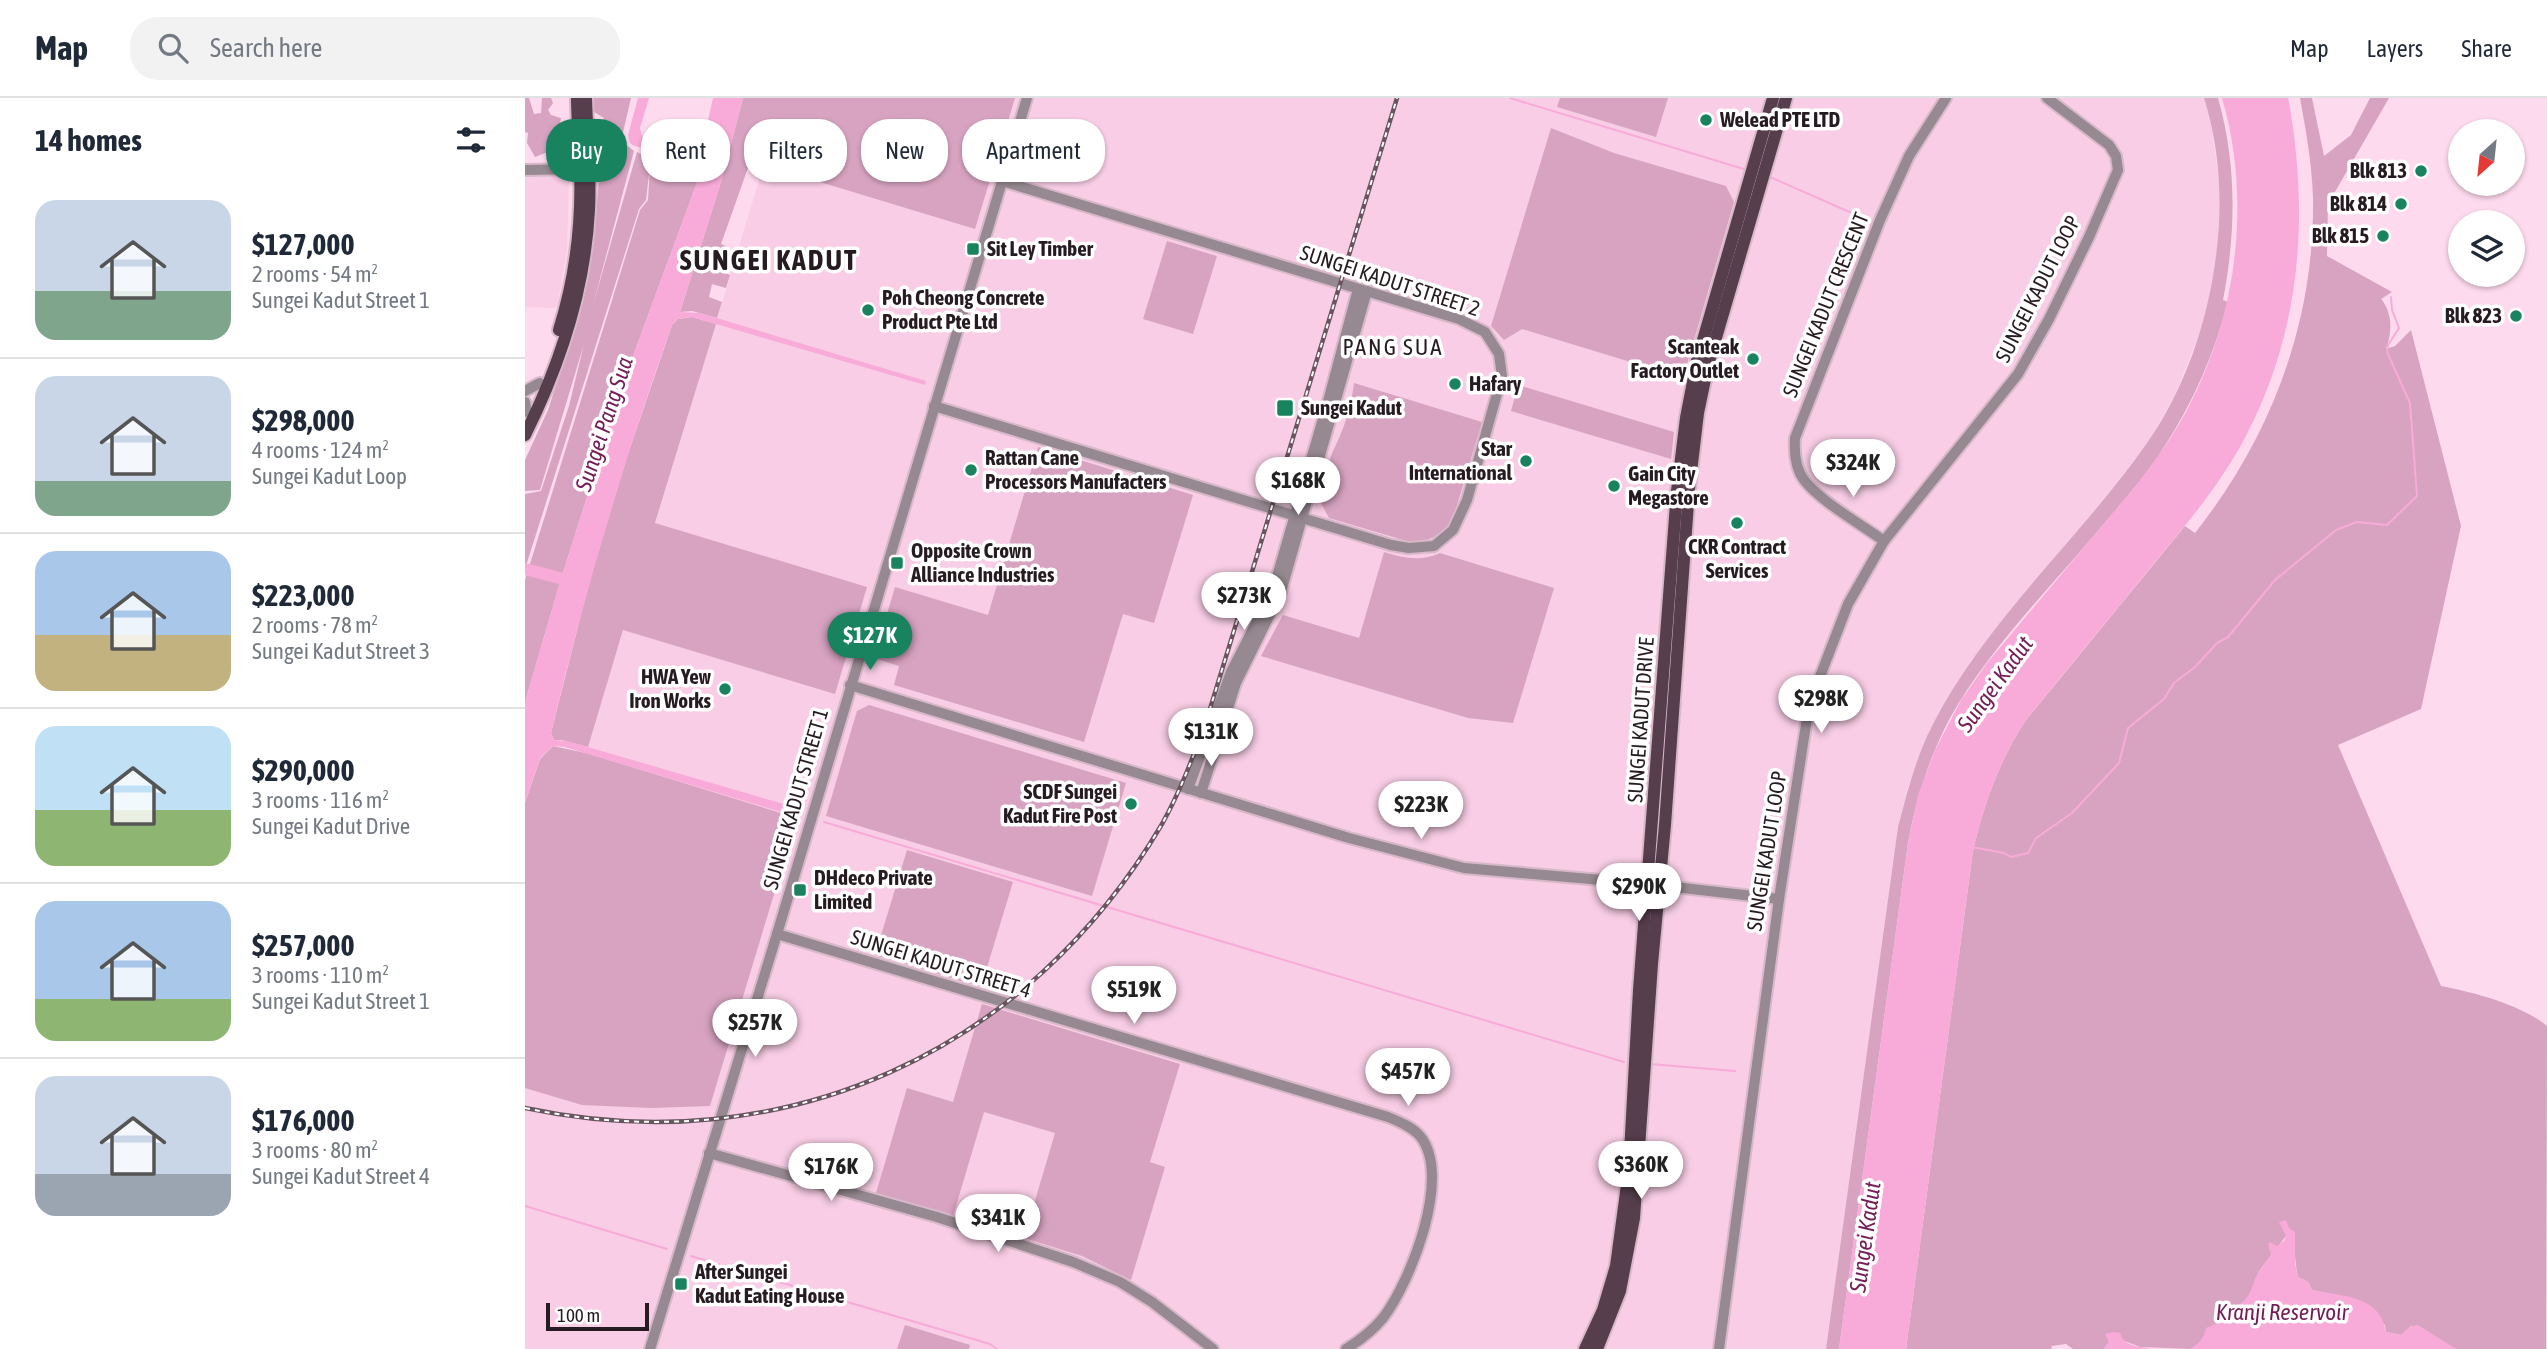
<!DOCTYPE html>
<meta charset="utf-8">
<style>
:root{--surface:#fff;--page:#f2f2f3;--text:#1f2937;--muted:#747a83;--line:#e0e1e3;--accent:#19825e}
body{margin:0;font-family:"Asap Condensed",sans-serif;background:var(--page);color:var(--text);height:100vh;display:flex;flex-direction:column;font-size:26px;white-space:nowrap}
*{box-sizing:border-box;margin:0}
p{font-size:23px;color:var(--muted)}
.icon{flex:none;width:38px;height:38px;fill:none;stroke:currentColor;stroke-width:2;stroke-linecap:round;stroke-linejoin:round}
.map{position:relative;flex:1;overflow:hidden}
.panel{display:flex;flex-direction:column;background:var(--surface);width:525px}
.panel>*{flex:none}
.banner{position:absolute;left:21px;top:21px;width:665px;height:63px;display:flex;gap:14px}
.needle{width:46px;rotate:207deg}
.tools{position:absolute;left:1923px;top:21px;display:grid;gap:14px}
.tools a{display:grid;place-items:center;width:77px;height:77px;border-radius:50%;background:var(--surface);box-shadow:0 2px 5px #0004;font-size:35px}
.scale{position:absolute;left:21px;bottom:18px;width:103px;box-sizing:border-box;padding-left:7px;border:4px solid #271b22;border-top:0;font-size:19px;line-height:24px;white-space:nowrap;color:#271b22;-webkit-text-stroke:5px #fff;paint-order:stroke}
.price{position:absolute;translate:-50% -60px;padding:0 16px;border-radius:24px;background:#fff;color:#222;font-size:23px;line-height:46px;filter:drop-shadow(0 2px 4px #0008)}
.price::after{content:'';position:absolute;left:50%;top:42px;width:21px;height:16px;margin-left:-10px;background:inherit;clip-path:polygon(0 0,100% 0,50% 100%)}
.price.active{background:var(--accent);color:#fff}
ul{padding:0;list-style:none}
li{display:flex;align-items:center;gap:21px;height:175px;padding:0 35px}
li+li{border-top:2px solid var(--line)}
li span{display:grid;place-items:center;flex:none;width:196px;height:140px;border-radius:21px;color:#555}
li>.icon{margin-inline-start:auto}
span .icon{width:84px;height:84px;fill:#fffc;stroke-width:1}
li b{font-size:30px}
h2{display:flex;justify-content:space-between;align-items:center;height:84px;padding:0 35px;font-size:30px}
.tag{padding:0 24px;border-radius:28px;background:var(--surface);box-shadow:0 2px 5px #0004;font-size:24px;line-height:63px}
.tag.active{background:var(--accent);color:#fff}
header{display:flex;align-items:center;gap:42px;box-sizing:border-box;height:98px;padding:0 35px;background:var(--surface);border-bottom:2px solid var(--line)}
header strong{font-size:33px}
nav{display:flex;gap:38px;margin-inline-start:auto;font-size:24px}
.search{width:490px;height:63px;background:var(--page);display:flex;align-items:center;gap:18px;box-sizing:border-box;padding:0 24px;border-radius:28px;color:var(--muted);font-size:26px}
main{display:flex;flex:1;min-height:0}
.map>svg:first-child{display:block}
.built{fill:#f8cde5}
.green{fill:#d7a3c0}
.water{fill:#f8abd8}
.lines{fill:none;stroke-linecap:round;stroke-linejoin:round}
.stream{stroke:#f8abd8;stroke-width:2}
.river{stroke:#f8abd8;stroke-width:12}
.minor-casing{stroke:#d7b8c9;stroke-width:14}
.major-casing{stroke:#d7b8c9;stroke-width:16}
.minor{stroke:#978991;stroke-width:10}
.major{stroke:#563e4c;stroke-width:12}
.rail-casing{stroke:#68555f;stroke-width:4.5}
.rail{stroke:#fff;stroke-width:2;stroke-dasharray:5;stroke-linecap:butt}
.poi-dot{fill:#19825e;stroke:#fff;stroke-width:2.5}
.labels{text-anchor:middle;stroke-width:7;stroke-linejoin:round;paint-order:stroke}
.poi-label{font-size:21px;font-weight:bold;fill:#271b22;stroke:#fff;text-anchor:start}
.street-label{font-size:21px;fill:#271b22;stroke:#fff}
.neighbourhood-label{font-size:23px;letter-spacing:2px;fill:#271b22;stroke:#fff}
.water-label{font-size:23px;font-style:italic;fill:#741d57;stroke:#fff}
.district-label{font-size:28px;font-weight:bold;letter-spacing:2px;fill:#271b22;stroke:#fff}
</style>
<header>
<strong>Map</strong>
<div class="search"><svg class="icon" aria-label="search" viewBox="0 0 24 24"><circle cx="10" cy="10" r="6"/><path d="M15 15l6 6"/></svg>Search here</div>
<nav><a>Map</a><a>Layers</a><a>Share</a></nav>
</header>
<main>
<section class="panel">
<h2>14 homes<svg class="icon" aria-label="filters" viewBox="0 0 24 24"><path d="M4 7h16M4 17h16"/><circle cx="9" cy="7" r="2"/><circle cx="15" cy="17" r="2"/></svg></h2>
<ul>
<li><span style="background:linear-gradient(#c9d6e8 65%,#7fa58c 0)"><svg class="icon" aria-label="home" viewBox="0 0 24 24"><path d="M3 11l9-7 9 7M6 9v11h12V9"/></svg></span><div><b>$127,000</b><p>2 rooms · 54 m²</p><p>Sungei Kadut Street 1</p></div></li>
<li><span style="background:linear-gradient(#c9d6e8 75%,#7fa58c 0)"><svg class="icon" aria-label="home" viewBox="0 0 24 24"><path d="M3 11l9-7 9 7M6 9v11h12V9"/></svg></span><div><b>$298,000</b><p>4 rooms · 124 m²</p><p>Sungei Kadut Loop</p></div></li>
<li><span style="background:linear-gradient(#a9c7e8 60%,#c2b280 0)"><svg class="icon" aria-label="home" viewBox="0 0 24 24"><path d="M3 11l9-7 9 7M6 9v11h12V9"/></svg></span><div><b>$223,000</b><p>2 rooms · 78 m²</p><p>Sungei Kadut Street 3</p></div></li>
<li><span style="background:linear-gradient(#bfe0f5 60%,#8fb573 0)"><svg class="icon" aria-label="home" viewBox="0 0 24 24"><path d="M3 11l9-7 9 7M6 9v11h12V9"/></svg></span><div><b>$290,000</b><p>3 rooms · 116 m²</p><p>Sungei Kadut Drive</p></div></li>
<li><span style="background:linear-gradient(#a9c7e8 70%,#8fb573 0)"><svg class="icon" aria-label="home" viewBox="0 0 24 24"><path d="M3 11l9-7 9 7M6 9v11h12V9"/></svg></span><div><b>$257,000</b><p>3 rooms · 110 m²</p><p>Sungei Kadut Street 1</p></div></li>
<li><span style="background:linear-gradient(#c9d6e8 70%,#9aa5b1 0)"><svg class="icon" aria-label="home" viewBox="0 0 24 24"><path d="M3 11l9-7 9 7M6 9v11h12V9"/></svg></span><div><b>$176,000</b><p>3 rooms · 80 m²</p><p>Sungei Kadut Street 4</p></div></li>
</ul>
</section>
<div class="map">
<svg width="2022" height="1251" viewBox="0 0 2022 1251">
<rect width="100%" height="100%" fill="#fedaee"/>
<g class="built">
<path d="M259,0h1420l6,19 11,78 -3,46 -5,40 -9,41 -30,75 -26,45 -25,33 -152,186 -40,66 -24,63 -9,37 -72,522h-1301v-395z"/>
<path d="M44,76l-2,77 -9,51 -2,6 -31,-1v-132z"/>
</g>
<g class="green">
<path d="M0,0h4l5,16 7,-1 1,-15h9l2,5 -5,7 3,5 10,3 -1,7 -12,27 -13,5 -8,-14 1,-10 -3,-1z"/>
<path d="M69,0h37l-10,43 13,10 -41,154 44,-153 14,7 2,-11 29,9 16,9 1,11 -77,209 -61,193 -36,123v-122l115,-370 8,-10 2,-34 -4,34 -7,9 -114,360v-75l16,-3 28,-85 15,-62 -44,146 -15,1v-31l23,-50 31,-97 15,-75 10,-120 -10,-6z"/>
<path d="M218,0h272l-40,131 -211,-64h-15l-28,79 7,3 -8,24 10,4 -4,13 -14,-4 -3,13 13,5 -5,16 -25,-7 -12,1 41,-130z"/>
<path d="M1035,0h108l-12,39 -99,-30z"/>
<path d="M1679,0h14c19,66 18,135 5,202l5,2c-14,52 -35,101 -64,145 -18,29 -41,54 -62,79 -50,60 -115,125 -152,192 -21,39 -34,82 -42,125l-69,506h-13l72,-522c9,-35 18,-69 34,-101 54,-106 147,-186 215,-283 38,-54 61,-122 69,-187 7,-52 4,-108 -12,-158z"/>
<path d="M1775,0h12l12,58 27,-21 19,-37h19l-61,106 -1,52 65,36 -11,7c12,14 11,34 5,50l9,-3 16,-16 50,196 -40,183 -83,36 103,241c32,6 81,19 106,40l-1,323h-90l-45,-23 -10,9 -15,-3 -1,-7 -45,-29 -28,-6 -4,-8 -10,-5c-4,-18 0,-26 -12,-41l-27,35 -12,30 -11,8 5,8c-7,9 -15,-1 -23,-1l2,6 -15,13 -7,10 -8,4 -50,-2 -34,-13 3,8 -5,7h-31l-7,-5 -14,2 -1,3h-145l67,-498c11,-47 26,-90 53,-131l159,-194 10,7c76,-96 120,-211 118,-335 -1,-34 -7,-67 -13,-100z"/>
<path d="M1026,30l63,25 112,33 8,16 -51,176 -161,-49 -18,11 -13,-14z"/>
<path d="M642,143l50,15 -24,78 -50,-15z"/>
<path d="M167,219l24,7 -61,199 212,64 -32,107 -212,-64 -35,117 -26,-7h-8l-3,-7 39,-154 37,-122 45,-132 6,-6z"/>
<path d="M829,285l128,39 -28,93c-9,19 -24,27 -44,27l-81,-24 -10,-19c5,-16 8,-33 14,-48 11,-22 18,-43 21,-68z"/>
<path d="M993,287l156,47 -3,27 -160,-48z"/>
<path d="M513,349l155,48 -39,128 -31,-9 -39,128 -190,-57 5,-19 -25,-8 21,-71 93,28z"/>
<path d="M859,454c19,6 37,10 56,1l114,35 -41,135 -45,-5 -207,-62 22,-41 76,23z"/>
<path d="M344,607l257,78 -34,113 -266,-80 31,-105z"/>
<path d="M28,648l33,7 211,65 -87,288 -59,2 -69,-3 -57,-17v-285l15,-44z"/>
<path d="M382,752l106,32 -32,105 -106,-32z"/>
<path d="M457,906l198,60 -30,98 15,5 -34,113 -49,-24 -58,-18 31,-105 -71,-21 -31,104 -77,-23 31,-105 46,14z"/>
<path d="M380,1227l65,20 -1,4h-72z"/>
</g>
<g class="water">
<path d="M113,0h11l-9,30 3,11 41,13 15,9 14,-63h30l-22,84 -41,130 20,1 226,68 -1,4 -233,-68 -14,2 -6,6c-48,134 -88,270 -121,408l3,7 13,1 234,68 -3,8 -233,-70 -12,-1 -13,12 -15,45v-101l36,-123 61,-193 77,-209 -1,-11c-12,-8 -26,-14 -41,-17 -10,-3 -19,1 -27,-6l-2,-8z"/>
<path d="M1697,0h66l1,4c20,115 12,227 -42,332 -25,49 -62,92 -97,134 -41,51 -83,101 -124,152 -27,41 -42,84 -53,131l-67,498h-67l69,-506 10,-48 17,-45 26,-50 26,-37 151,-180c18,-24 36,-48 50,-75 49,-93 64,-208 34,-310z"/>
<path d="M1761,1122l3,8 6,4v32l3,13 10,5 4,8c32,7 68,5 74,42l15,3 10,-9 7,-1 38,24h-266c9,-5 14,-11 16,-21l14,-6 -2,-6 9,3 4,-4 4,7 6,-5 -5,-10c16,-10 14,-18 22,-34 4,-7 10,-12 13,-19l-3,-10 2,-2 7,4 7,-5 2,-5 -7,-14z"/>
<path d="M1589,1234l6,1c4,14 19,13 31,16h-47l5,-7 -4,-8z"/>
</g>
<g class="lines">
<g class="stream">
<path d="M985,0l237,72"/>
<path d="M1245,79l84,37"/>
<path d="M299,724l800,240"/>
<path d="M1447,749l32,6 7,4 17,-4 8,-15 36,-25 47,-50 9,-35 36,-29 10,-16 21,-16 22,-24 11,-6 47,-57 61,-50 21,-8 30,3 30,-29 -7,-93 -23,-51 1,-7 11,-17 -7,-18 -1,-13"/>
<path d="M1125,966l85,7"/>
<path d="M0,1108l142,43"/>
<path d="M166,1158l299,88 7,5"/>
</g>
<path class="river" d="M0,471l50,13"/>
<defs>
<g id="minor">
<path d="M0,72l55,-1"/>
<path d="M0,293l15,-8"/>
<path d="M0,304l2,10"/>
<path d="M409,308l457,139 18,3 25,-2 19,-16 14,-30 35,-124 -3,-22 -14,-22 -26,-13 -457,-138"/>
<path d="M1359,443c-22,-16 -64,-40 -80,-61 -9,-12 -10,-27 -9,-42l85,-218 29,-64 37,-58"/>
<path d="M325,587l499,153 115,30 184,16 131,15"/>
<path d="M663,691l43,-117 42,-82 54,-185 31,-116"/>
<path d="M676,695l35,-110 45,-91 86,-301"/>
<path d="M252,836l611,183c12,5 24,10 32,19 33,40 -10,147 -37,182 -10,12 -24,23 -37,31"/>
<path d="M184,1055l228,64 136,45 47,20 32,20 61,47"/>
<path d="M125,1251l127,-415 250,-836"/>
<path d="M1194,1251l60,-450 30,-194 39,-101 36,-63 134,-167 31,-55 40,-82 29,-67 -2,-14 -7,-11 -62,-47"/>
</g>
<g id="major">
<path d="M34,232c16,-51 23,-108 21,-161 0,-24 -3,-47 -3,-71"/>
<path d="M0,337c35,-70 60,-146 64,-225 2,-37 -2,-75 -3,-112"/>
<path d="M1060,1251l18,-39 13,-44 13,-96 10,-180 38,-499 9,-73 11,-57 76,-263"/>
<path d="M1072,1251l23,-58 14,-73 18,-254 13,-139 24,-336 9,-76 10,-48 78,-267"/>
</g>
</defs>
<use href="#minor" class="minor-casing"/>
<use href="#major" class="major-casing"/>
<use href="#minor" class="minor"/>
<use href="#major" class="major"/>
<defs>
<path id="rail" d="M0,1010c259,55 503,-56 637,-284 18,-32 31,-67 44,-102l191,-624"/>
</defs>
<use href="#rail" class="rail-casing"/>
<use href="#rail" class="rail"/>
</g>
<g class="poi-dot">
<circle cx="1181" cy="22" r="7"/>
<circle cx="1896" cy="73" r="7"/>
<circle cx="1876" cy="106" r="7"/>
<circle cx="1858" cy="138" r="7"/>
<rect x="441" y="144" width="14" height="14" rx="3.5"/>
<circle cx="343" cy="212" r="7"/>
<circle cx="1991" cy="218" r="7"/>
<circle cx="1228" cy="261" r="7"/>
<circle cx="930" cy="286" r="7"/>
<rect x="751" y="301" width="18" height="18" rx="3.5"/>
<circle cx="1001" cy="363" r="7"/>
<circle cx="446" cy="372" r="7"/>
<circle cx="1089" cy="388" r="7"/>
<circle cx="1212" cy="425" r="7"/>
<rect x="365" y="458" width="14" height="14" rx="3.5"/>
<circle cx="200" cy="591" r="7"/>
<circle cx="606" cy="706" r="7"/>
<rect x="268" y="785" width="14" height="14" rx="3.5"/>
<rect x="149" y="1179" width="14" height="14" rx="3.5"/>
</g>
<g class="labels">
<g class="poi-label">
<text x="1195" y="29">Welead PTE LTD</text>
<text x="1882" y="80" text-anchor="end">Blk 813</text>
<text x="1862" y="113" text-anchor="end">Blk 814</text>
<text x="1844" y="145" text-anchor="end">Blk 815</text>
<text x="462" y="158">Sit Ley Timber</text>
<text x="357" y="207">Poh Cheong Concrete<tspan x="357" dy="24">Product Pte Ltd</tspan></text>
<text x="1977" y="225" text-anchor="end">Blk 823</text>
<text x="1214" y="256" text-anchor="end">Scanteak<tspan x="1214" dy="24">Factory Outlet</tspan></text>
<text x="944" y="293">Hafary</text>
<text x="776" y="317">Sungei Kadut</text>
<text x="987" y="358" text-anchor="end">Star<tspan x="987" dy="24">International</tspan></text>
<text x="460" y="367">Rattan Cane<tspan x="460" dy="24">Processors Manufacters</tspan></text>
<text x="1103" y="383">Gain City<tspan x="1103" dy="24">Megastore</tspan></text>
<text x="1212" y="456" text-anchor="middle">CKR Contract<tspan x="1212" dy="24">Services</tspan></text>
<text x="386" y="460">Opposite Crown<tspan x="386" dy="24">Alliance Industries</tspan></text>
<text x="186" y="586" text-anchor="end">HWA Yew<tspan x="186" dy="24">Iron Works</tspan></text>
<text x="592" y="701" text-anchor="end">SCDF Sungei<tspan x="592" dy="24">Kadut Fire Post</tspan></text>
<text x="289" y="787">DHdeco Private<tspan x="289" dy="24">Limited</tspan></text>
<text x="170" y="1181">After Sungei<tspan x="170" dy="24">Kadut Eating House</tspan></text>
</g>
<g class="street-label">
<text transform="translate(865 183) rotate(18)" y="7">SUNGEI KADUT STREET 2</text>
<text transform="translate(1513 191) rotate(-63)" y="7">SUNGEI KADUT LOOP</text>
<text transform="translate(1301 207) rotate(-68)" y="7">SUNGEI KADUT CRESCENT</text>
<text transform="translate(1116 622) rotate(-86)" y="7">SUNGEI KADUT DRIVE</text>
<text transform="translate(271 701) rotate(-74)" y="7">SUNGEI KADUT STREET 1</text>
<text transform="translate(1242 753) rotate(-81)" y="7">SUNGEI KADUT LOOP</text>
<text transform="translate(416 866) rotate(17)" y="7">SUNGEI KADUT STREET 4</text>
</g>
<g class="neighbourhood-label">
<text x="868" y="257">PANG SUA</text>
</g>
<g class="water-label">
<text transform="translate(79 326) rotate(-72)" y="8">Sungei Pang Sua</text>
<text transform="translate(1470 586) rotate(-54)" y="8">Sungei Kadut</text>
<text transform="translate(1340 1139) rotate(-82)" y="8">Sungei Kadut</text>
<text x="1757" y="1222">Kranji Reservoir</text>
</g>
<g class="district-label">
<text x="244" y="172">SUNGEI KADUT</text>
</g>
</g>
</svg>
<div class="tools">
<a><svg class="needle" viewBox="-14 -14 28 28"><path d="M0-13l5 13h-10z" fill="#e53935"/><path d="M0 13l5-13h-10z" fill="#747a83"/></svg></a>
<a><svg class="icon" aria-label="layers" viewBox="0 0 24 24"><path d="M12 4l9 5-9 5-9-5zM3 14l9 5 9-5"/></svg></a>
</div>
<div class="scale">100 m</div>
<b class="price" style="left:1328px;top:401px">$324K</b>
<b class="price" style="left:773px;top:419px">$168K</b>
<b class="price" style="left:719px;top:534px">$273K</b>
<b class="price active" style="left:345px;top:574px">$127K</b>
<b class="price" style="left:1296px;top:637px">$298K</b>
<b class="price" style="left:686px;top:670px">$131K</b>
<b class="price" style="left:896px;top:743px">$223K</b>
<b class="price" style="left:1114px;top:825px">$290K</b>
<b class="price" style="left:609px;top:928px">$519K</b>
<b class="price" style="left:230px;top:961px">$257K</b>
<b class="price" style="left:883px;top:1010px">$457K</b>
<b class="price" style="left:1116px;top:1103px">$360K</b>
<b class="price" style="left:306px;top:1105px">$176K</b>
<b class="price" style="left:473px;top:1156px">$341K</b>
<div class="banner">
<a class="tag active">Buy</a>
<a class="tag">Rent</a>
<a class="tag">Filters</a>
<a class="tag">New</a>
<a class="tag">Apartment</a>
</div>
</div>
</main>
